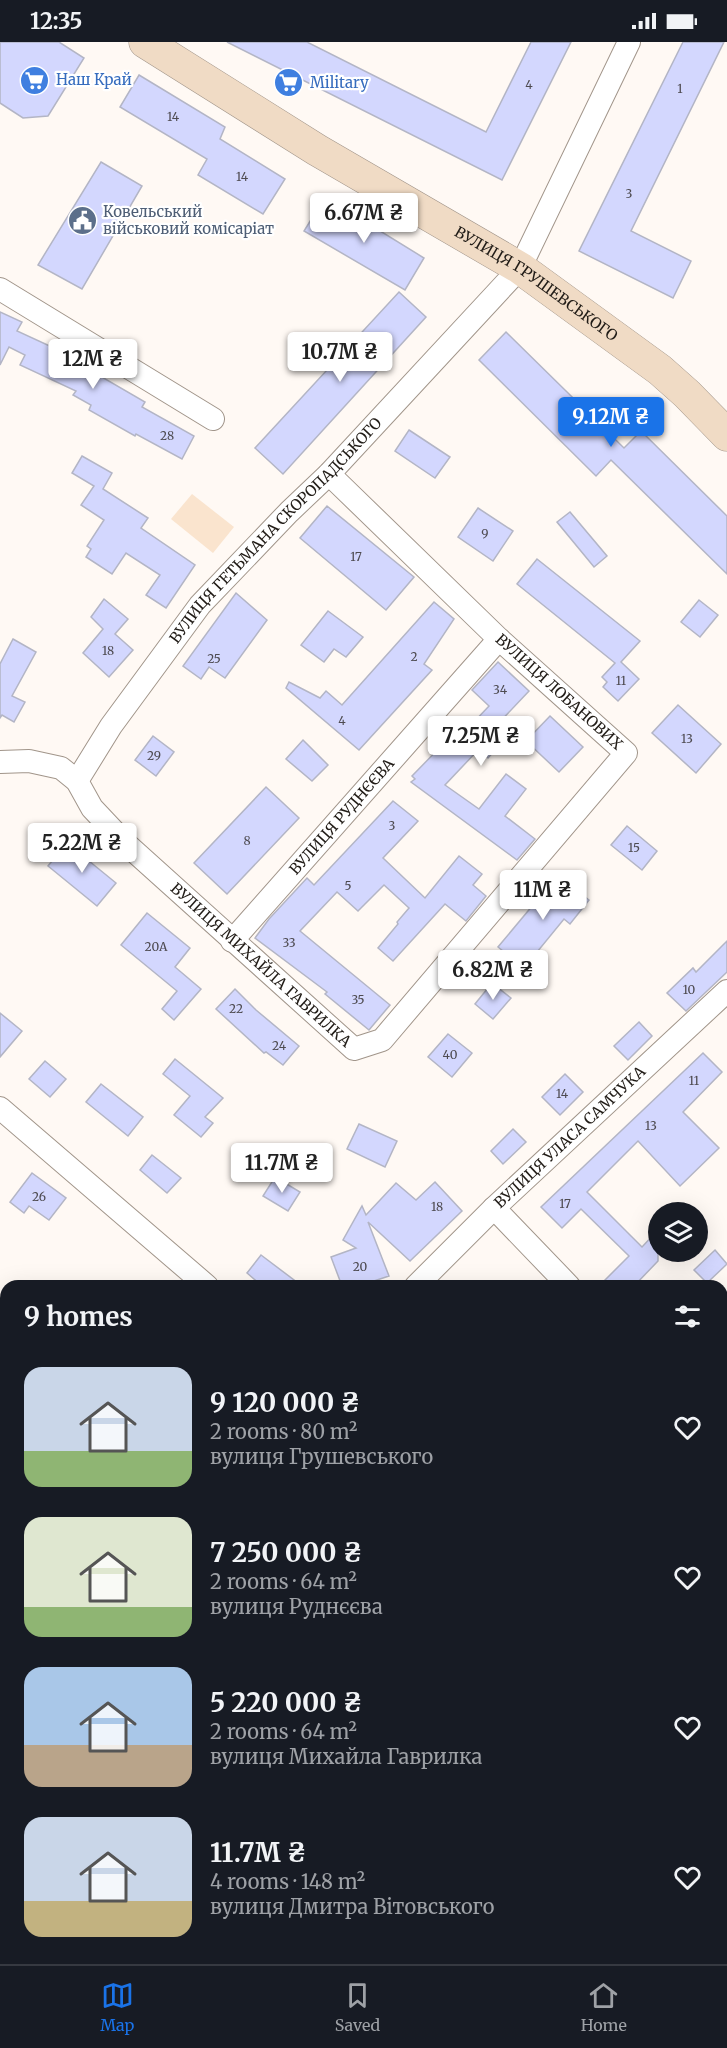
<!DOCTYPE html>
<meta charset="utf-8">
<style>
:root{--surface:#171b24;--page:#242831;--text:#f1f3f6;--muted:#9ea1a6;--line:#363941;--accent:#1a73e8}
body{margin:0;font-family:Merriweather,serif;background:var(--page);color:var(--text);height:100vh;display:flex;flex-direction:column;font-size:22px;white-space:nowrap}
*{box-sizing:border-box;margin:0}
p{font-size:20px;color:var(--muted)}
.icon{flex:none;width:33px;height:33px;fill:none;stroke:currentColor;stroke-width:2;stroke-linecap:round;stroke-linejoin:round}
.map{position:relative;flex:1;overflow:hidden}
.sheet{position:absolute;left:0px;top:1238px;width:728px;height:686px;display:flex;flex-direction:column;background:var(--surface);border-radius:18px 18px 0 0;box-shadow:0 6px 24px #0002}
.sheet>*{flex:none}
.buttons{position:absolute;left:648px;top:1160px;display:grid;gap:12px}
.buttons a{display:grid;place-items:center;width:60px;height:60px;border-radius:50%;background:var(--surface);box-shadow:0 6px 24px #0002;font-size:30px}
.price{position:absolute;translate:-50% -51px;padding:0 14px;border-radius:6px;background:#fff;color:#222;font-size:20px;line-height:39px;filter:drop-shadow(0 2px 3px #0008)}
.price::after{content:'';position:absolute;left:50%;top:36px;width:18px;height:14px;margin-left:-9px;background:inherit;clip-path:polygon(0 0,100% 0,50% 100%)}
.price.active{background:var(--accent);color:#fff}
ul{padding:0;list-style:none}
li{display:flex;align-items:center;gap:18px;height:150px;padding:0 24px}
li span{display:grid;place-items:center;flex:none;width:168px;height:120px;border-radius:18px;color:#555}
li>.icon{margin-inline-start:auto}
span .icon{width:72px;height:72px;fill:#fffc;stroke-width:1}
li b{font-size:26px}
h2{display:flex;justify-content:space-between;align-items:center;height:72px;padding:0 24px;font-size:26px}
.status{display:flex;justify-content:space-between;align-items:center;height:42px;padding:0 30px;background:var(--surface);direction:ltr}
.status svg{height:16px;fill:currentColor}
.tab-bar{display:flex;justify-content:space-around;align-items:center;height:84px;border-top:2px solid var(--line);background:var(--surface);font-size:16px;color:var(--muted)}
.tab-bar a{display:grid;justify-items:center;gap:3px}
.tab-bar .active{color:var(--accent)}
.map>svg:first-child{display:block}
.green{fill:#fae4ce}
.building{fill:#d3d7fe;stroke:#b3b5c5;stroke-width:1.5}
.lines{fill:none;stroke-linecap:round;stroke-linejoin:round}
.street-casing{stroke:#a1958a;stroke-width:24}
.secondary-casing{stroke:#a1958a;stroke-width:33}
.street{stroke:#fff;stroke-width:22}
.secondary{stroke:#f0dbc5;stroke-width:32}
.labels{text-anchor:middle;stroke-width:4.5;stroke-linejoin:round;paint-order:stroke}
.number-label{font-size:12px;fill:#4e4b51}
.shop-label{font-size:15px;fill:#366cbe;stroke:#fff;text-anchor:start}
.service-label{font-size:15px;fill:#4e5e75;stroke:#fff;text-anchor:start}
.street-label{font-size:15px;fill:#211c17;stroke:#fff}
</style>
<div class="status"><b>12:35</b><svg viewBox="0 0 49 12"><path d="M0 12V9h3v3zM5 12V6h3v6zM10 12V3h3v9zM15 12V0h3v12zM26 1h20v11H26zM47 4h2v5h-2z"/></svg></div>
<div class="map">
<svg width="727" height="1922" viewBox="0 0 727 1922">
<rect width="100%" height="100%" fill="#fff9f4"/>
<path class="green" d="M192,452l42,33 -21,26 -42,-34z"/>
<g class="building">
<path d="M0,0h59l25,16 -36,58 -25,2 -23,-15z"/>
<path d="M227,0h80l179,90 45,-90h40l-69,138z"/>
<path d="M683,0h41l-93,189 60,30 -18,37 -94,-47z"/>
<path d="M139,33l86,52 -5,12 65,40 -22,35 -65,-39 9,-16 -87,-52z"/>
<path d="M101,120l41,24 -60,103 -44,-24z"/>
<path d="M325,155l99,61 -19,32 -101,-59z"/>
<path d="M399,250l27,25 -143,157 -28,-26z"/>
<path d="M0,270l22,10 -5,9 50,23 34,20 -1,2 45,26 -3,5 52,29 -12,23 -46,-25 -1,2 -46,-26 2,-5 -18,-10 3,-4 -56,-26 5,-10 -16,-8 -9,18z"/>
<path d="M506,290l118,116 17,-17 86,85v58l-116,-114 -15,16 -117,-116z"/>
<path d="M409,388l41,27 -15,21 -40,-27z"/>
<path d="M82,414l30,17 -9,16 45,29 -7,10 54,37 -29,43 -20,-13 14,-20 -34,-22 -14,21 -26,-17 5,-8 -4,-3 17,-26 -23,-15 13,-19 -22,-13z"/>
<path d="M327,464l87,71 -28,33 -86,-72z"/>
<path d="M478,466l35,23 -20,30 -35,-24z"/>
<path d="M570,470l37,44 -13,11 -37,-45z"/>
<path d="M537,517l103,82 -19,21 18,17 -21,22 -15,-14 4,-5 -5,-5 13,-14 -98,-79z"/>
<path d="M236,551l31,27 -42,58 -16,-11 -8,12 -18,-13z"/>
<path d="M104,557l24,20 -13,15 18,16 -24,27 -26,-24 20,-24 -12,-12z"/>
<path d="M699,558l19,15 -18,22 -19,-15z"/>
<path d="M434,560l20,17 -30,45 8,6 -73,80 -73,-62 3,-6 31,16 6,-7 16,14z"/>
<path d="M328,569l35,26 -17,20 -12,-8 -10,13 -23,-17z"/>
<path d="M13,597l23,13 -24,44 13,6 -11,20 -12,-7 -2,3v-54z"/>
<path d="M498,620l31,29 -34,36 11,11 -18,20 -9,-9 -34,36 34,24 27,-35 20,15 -21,27 30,23 -18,21 -106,-78 4,-3 -3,-3 38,-39 5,5 34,-36 -17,-16z"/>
<path d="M678,663l43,39 -25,29 -44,-40z"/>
<path d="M550,674l33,31 -24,25 -33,-31z"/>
<path d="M153,694l21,16 -18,24 -21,-16z"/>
<path d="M303,698l25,25 -16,16 -26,-22z"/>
<path d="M266,745l33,31 -72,76 -33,-31z"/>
<path d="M393,759l25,20 -35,37 42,40 34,-42 23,18 -9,11 13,11 -20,25 -21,-17 -52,57 -15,-13 20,-24 -1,-2 12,-14 -25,-23 -26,26 -21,-19 -37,39 90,74 -21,25 -44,-36 2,-2 -72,-54 14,-19 38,-41 7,7z"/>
<path d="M627,784l30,25 -15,19 -31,-25z"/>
<path d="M67,801l49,40 -19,23 -49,-40z"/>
<path d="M558,833l31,25 -19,24 -6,-5 -40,49 -26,-21z"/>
<path d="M147,871l43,35 -15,19 26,22 -27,31 -12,-11 15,-18 -56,-46z"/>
<path d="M727,899v31l-41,39 -19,-18 26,-25 3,4z"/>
<path d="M492,941l19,15 -18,21 -18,-15z"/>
<path d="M235,947l21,21 43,36 -16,19 -17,-13 -2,1 -48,-44z"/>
<path d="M0,971l22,18 -22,26z"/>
<path d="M639,980l13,14 -24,24 -14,-14z"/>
<path d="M448,992l24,19 -20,24 -24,-20z"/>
<path d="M703,1011l19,19 -39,40 36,36 -39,38 -42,-45 -51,51 55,55 16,-17v31l-24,25h-35l30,-30 -48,-47 -19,19 -21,-21z"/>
<path d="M175,1017l48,39 -18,19 8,6 -12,14 -27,-22 16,-19 -27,-22z"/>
<path d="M45,1019l21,18 -16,18 -21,-18z"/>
<path d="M565,1032l18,18 -23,23 -18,-18z"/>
<path d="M101,1042l42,33 -15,19 -42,-34z"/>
<path d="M359,1082l38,17 -12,26 -38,-18z"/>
<path d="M513,1087l13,13 -23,22 -12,-13z"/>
<path d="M152,1113l29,23 -14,15 -27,-23z"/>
<path d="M32,1131l34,25 -17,22 -20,-14 -5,7 -14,-11z"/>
<path d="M275,1135l25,15 -12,19 -25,-15z"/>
<path d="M435,1140l27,29 -52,50 -42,-39 21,54 -15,5 2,5h-34l-11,-29 25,-9 -13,-8 19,-34 4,9 30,-32 20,17z"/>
<path d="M715,1208l12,14 -20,19 -13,-13z"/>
<path d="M261,1213l41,31h-40l-15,-13z"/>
</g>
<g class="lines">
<defs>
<g id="street">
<path d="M0,247l213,130"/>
<path id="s1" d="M0,720l29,-1 32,7 16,13 15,27 32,34 230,207 28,-9 244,-287 -127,-114 -170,-165"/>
<path id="s2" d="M77,739l34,-55 89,-121 89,-93 40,-38 191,-206 109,-226"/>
<path id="s3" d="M232,899l267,-302"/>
<path d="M0,1066l207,178"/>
<path d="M494,1166l75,78"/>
<path id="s4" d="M416,1244l78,-78 233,-217"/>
<path d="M722,1275l5,-5"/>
<path d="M722,1396l5,6"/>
<path d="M0,1583l6,1"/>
<path d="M722,1622l5,-6"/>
<path d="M482,1917l2,5"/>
<path d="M347,1922l16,-5"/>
</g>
<g id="secondary">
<path id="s5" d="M145,0l172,108 203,118 140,102 27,24 40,41"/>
</g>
</defs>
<use href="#street" class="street-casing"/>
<use href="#secondary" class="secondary-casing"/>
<use href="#street" class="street"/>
<use href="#secondary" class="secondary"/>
</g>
<defs>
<symbol id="supermarket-disc" viewBox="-11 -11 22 22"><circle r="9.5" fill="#3f7fe0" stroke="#fff"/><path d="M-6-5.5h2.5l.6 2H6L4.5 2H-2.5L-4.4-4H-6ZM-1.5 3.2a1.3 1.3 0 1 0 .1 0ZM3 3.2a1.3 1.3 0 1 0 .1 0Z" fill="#fff"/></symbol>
<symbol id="civic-disc" viewBox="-11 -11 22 22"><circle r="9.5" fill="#5c6f8a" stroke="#fff"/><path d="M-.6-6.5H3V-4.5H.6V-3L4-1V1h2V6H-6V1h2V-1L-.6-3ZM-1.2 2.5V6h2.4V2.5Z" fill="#fff"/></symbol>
</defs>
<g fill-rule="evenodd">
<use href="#supermarket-disc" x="18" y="22" width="33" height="33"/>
<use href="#supermarket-disc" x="272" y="24" width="33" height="33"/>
<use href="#civic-disc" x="66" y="162" width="33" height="33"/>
</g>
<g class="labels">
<g class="number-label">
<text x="529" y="47">4</text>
<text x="680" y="51">1</text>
<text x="173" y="79">14</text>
<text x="242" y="139">14</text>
<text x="629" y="156">3</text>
<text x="167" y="398">28</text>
<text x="485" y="496">9</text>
<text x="356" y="519">17</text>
<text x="108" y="613">18</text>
<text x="414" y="619">2</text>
<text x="214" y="621">25</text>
<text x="621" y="643">11</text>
<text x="500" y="652">34</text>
<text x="342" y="683">4</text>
<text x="687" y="701">13</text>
<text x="154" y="718">29</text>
<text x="392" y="788">3</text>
<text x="247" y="803">8</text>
<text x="634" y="810">15</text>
<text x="348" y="848">5</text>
<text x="289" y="905">33</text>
<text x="156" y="909">20А</text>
<text x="689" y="952">10</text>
<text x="358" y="962">35</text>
<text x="236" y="971">22</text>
<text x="279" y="1008">24</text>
<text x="450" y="1017">40</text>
<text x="694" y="1043">11</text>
<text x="562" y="1056">14</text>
<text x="651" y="1088">13</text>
<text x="39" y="1159">26</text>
<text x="565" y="1166">17</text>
<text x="437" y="1169">18</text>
<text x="360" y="1229">20</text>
</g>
<g class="shop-label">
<text x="56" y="43">Наш Край</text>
<text x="310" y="46">Military</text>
</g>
<g class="service-label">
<text x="103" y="175">Ковельський<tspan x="103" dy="17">військовий комісаріат</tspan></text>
</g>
<g class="street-label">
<text dy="5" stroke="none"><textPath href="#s5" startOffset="460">ВУЛИЦЯ ГРУШЕВСЬКОГО</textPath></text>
<text dy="5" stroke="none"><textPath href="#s2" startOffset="321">ВУЛИЦЯ ГЕТЬМАНА СКОРОПАДСЬКОГО</textPath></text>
<text transform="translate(559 650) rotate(42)" y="5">ВУЛИЦЯ ЛОБАНОВИХ</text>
<text dy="5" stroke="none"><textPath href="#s3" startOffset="166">ВУЛИЦЯ РУДНЄЄВА</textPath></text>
<text dy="5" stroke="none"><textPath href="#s1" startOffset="344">ВУЛИЦЯ МИХАЙЛА ГАВРИЛКА</textPath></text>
<text dy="5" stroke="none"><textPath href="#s4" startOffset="214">ВУЛИЦЯ УЛАСА САМЧУКА</textPath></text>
</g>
</g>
</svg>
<div class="buttons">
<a><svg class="icon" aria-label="layers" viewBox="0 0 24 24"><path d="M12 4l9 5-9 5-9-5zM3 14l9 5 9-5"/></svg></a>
</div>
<b class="price" style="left:364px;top:202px">6.67M ₴</b>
<b class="price" style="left:340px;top:341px">10.7M ₴</b>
<b class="price" style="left:93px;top:348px">12M ₴</b>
<b class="price active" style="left:611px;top:406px">9.12M ₴</b>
<b class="price" style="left:481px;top:725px">7.25M ₴</b>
<b class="price" style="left:82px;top:832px">5.22M ₴</b>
<b class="price" style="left:543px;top:879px">11M ₴</b>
<b class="price" style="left:493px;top:959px">6.82M ₴</b>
<b class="price" style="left:282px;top:1152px">11.7M ₴</b>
<section class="sheet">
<h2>9 homes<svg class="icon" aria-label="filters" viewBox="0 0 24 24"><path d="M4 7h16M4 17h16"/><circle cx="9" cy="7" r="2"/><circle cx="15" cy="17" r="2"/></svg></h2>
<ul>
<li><span style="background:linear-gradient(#c9d6e8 70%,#8fb573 0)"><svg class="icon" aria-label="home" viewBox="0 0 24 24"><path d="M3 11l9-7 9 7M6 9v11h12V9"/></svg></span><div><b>9 120 000 ₴</b><p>2 rooms · 80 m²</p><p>вулиця Грушевського</p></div><svg class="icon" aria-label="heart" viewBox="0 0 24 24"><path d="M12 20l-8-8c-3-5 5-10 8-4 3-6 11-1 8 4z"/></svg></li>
<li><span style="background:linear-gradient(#dfe7d0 75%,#8fb573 0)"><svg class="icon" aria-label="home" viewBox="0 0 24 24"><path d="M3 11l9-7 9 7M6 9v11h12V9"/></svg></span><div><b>7 250 000 ₴</b><p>2 rooms · 64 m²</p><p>вулиця Руднєєва</p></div><svg class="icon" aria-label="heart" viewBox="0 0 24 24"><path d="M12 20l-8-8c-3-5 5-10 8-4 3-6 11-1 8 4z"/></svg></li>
<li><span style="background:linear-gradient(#a9c7e8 65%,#b9a48a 0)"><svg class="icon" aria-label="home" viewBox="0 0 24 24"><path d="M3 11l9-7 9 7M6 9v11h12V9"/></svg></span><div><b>5 220 000 ₴</b><p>2 rooms · 64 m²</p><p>вулиця Михайла Гаврилка</p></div><svg class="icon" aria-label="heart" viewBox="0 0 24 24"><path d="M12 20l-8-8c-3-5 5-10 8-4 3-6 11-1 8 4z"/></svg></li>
<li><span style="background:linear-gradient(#c9d6e8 70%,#c2b280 0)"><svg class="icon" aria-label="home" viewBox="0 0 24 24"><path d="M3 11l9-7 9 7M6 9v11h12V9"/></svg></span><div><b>11.7M ₴</b><p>4 rooms · 148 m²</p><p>вулиця Дмитра Вітовського</p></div><svg class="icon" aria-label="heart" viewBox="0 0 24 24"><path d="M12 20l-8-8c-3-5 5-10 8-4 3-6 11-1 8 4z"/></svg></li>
</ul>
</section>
</div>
<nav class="tab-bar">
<a class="active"><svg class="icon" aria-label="map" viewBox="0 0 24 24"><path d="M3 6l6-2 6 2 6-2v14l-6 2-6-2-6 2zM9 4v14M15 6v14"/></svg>Map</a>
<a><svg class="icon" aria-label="saved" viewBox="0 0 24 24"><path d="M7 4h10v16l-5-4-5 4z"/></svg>Saved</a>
<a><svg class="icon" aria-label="home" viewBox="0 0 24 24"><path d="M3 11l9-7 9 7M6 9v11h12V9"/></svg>Home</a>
</nav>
